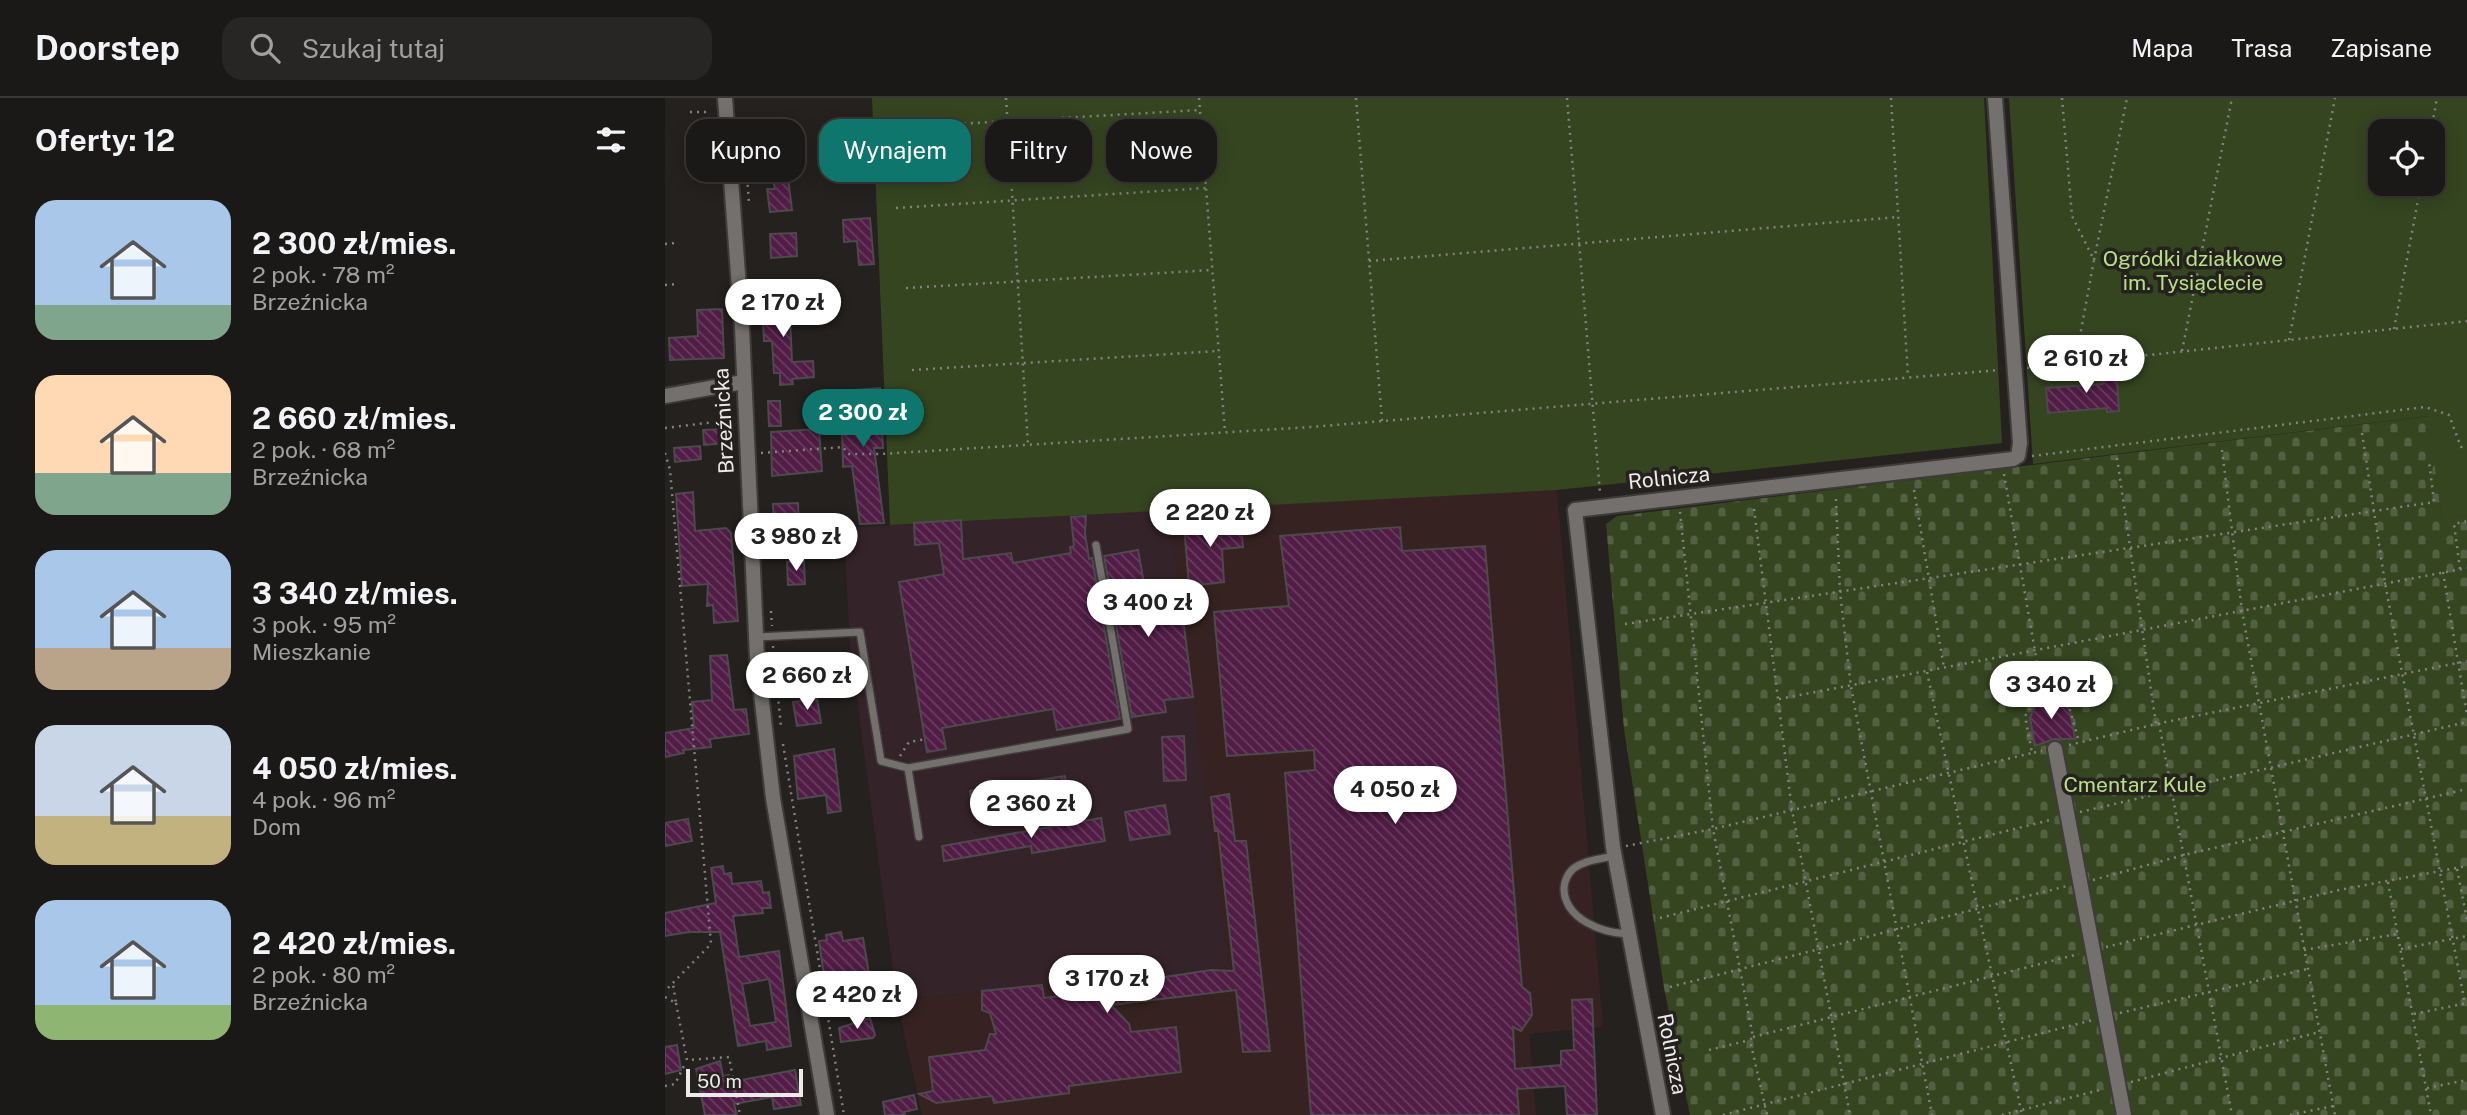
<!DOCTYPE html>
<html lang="pl">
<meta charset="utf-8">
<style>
:root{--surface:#1b1917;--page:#282624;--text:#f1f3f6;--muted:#a0a0a1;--line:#393836;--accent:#0f766e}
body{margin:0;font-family:"Public Sans",sans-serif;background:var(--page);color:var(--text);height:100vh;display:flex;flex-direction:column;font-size:26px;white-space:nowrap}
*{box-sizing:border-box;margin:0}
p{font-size:23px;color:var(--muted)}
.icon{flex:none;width:38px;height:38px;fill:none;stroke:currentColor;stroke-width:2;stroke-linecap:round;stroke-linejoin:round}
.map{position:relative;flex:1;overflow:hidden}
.details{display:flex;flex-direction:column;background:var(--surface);width:665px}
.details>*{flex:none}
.top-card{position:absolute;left:21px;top:21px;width:665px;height:63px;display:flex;gap:14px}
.controls{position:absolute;left:1703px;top:21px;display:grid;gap:14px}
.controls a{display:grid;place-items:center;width:77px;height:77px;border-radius:14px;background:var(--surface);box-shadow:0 4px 18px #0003,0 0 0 2px var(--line);font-size:35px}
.scale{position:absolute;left:21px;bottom:18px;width:117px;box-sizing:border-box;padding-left:7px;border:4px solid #edebea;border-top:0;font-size:19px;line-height:24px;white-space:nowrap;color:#edebea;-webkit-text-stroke:5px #24211f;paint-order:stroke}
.price{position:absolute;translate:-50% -60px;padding:0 16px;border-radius:24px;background:#fff;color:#222;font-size:23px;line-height:46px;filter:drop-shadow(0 2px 4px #0008)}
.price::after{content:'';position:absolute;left:50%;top:42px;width:21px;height:16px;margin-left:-10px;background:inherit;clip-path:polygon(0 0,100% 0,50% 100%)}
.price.active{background:var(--accent);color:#fff}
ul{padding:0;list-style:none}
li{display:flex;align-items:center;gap:21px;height:175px;padding:0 35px}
li span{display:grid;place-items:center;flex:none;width:196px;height:140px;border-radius:21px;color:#555}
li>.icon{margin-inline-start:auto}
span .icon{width:84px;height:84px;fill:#fffc;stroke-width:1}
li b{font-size:30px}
h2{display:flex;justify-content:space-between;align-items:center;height:84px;padding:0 35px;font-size:30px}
.chip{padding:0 24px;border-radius:21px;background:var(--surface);box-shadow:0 4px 18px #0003,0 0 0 2px var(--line);font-size:24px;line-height:63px}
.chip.active{background:var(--accent);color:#fff}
header{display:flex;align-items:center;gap:42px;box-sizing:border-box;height:98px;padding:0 35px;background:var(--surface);border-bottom:2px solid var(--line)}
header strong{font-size:33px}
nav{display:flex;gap:38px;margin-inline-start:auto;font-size:24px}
.search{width:490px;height:63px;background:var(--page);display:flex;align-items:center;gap:18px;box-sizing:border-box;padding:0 24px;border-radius:21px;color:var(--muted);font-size:26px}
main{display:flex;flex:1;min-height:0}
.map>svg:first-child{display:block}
.industrial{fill:#362321}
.education{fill:#35232a}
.cemetery{fill:url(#cemetery-stones)}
.green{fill:#354520;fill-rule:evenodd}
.building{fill:url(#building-back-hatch);stroke:#4d494c;stroke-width:2;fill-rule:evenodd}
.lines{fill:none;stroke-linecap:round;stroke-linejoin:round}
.lane-casing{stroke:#3e3c3a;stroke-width:10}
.street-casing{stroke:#3e3c3a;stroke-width:18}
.path{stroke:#848280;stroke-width:2.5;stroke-dasharray:2 5;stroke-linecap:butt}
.lane{stroke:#73706d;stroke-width:7}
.street{stroke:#73706d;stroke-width:14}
.labels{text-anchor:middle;stroke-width:7;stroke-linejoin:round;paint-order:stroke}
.park-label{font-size:21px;fill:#b7e084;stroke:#24211f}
.street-label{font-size:21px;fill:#edebea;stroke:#24211f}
</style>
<header>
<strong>Doorstep</strong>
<div class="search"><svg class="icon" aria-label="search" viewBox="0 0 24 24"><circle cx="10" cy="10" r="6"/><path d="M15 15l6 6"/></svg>Szukaj tutaj</div>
<nav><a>Mapa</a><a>Trasa</a><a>Zapisane</a></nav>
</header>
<main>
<section class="details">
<h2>Oferty: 12<svg class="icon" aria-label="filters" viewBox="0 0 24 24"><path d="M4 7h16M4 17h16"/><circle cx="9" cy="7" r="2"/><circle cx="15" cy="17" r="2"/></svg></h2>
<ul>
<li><span style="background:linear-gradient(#a9c7e8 75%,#7fa58c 0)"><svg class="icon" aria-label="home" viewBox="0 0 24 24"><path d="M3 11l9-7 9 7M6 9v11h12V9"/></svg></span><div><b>2 300 zł/mies.</b><p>2 pok. · 78 m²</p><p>Brzeźnicka</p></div></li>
<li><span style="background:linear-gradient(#ffd9b3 70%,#7fa58c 0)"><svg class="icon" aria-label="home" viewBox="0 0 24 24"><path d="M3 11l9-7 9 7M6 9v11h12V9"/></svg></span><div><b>2 660 zł/mies.</b><p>2 pok. · 68 m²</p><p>Brzeźnicka</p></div></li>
<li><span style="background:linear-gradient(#a9c7e8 70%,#b9a48a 0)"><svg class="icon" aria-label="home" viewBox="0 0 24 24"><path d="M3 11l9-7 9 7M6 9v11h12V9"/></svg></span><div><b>3 340 zł/mies.</b><p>3 pok. · 95 m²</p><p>Mieszkanie</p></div></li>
<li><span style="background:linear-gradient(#c9d6e8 65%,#c2b280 0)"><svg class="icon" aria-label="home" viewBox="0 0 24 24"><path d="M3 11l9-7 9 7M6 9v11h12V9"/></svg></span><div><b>4 050 zł/mies.</b><p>4 pok. · 96 m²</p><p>Dom</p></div></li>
<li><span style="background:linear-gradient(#a9c7e8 75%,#8fb573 0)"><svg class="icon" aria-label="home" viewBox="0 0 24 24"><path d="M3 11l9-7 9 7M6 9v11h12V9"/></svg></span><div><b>2 420 zł/mies.</b><p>2 pok. · 80 m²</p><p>Brzeźnicka</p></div></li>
</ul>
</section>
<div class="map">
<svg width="1802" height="1017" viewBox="0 0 1802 1017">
<defs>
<pattern id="cemetery-stones" width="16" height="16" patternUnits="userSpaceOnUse" patternTransform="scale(1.75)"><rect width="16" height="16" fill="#354520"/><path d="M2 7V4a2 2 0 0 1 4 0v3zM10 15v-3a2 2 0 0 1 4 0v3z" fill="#536041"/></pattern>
<pattern id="building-back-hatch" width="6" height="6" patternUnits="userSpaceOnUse" patternTransform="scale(1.75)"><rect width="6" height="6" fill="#511c45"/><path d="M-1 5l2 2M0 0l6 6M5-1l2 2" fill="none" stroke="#6a3d60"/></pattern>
</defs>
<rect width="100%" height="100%" fill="#24211f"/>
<path class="industrial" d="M892,392l46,537 -74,7 7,81h-614l-25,-115 330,-33 -58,-457z"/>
<path class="education" d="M504,412l59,457 -331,33 -47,-354 -6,-118z"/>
<path class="cemetery" d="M1764,318l13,102 25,-3v600h-777l-26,-127 -40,-259 -18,-205 11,-8z"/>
<g class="green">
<path d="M207,0h1112l18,345 -445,47 -667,35z"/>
<path d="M1344,0h458v417l-25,4 -14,-103 -395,48zM1715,33h53v53h-53z"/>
</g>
<g class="building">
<path d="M133,46l2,23 -13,2 5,41 -22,2 -3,-23h8l-9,-42z"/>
<path d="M205,120l4,46 -15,1 -2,-24 -13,1 -1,-22z"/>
<path d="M131,135l1,23 -26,2 -1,-24z"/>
<path d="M124,194l3,70 21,-1 1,16 -22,2 1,5 -13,1v-12h-6l-2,-32h-8l-2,-40h7l-1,-8z"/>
<path d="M57,211l2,49 -54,2 -1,-22 29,-2 -1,-26z"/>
<path d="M1451,267l3,46 -12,1v-4l-59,5 -2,-25 57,-4 -1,-18z"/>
<path d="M215,290l3,60h-9l10,75 -24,1 -8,-58 -9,1 -2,-76z"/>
<path d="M103,303h12l1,25h-12z"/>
<path d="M61,331l1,14 -23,2 -1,-15z"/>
<path d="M154,331l3,42 -50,5 -1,-44z"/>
<path d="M35,348l1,13 -26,3 -1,-14z"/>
<path d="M28,394l2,39 31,-3 5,5 7,88 -24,2 -1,-18 -6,1 1,-22 -26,2 -6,-92z"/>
<path d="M133,405l1,26 -25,1 -1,-26z"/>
<path d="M421,418l-1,18 4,25 3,-1 28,161 -63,11 -4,-21 -111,19 4,21 -19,3 -28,-170 45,-8 -5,-31 -24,2 -1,-22 47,-3 2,39 48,-6 2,10 58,-10 -1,-6 4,-1 -3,-29z"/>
<path d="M576,421l2,28 -21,2 2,33 -35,4 -5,-61z"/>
<path d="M735,429l2,24 83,-5 37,441 8,6 2,22 -11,16 -8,-4 2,42 46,-4v-14l13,-1 -2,-50 20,-1 5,116h-30l-2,-29 -48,3 2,26h-208l-26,-342 30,-3 -1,-20 -87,6 -13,-144 75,-6 -9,-70z"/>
<path d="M473,452l10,56 33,-4 12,95 -29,3 2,12 -34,5 -28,-161z"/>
<path d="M139,463l1,23 -17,1 -1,-23z"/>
<path d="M62,557l7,55 12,-1 3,25 -39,5 1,8 -28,3 1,3 -19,4v-24l29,-5 -2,-26 20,-2 -2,-44z"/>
<path d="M1382,599l12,2 11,12 5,28h-21l-19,7 -5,-28 6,-14z"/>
<path d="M152,601l4,24 -24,3 -4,-24z"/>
<path d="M519,638l2,44 -22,1 -2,-44z"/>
<path d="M169,651l7,62 -13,2 -2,-18 -28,4 -4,-43z"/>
<path d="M400,678l3,22 -95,15 -3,-22z"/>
<path d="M564,696l6,47h11l24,210 -27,1 -7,-62 -125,15 18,19 2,8 45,-5 5,45 -112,14v7l-75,10 -2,-7 -56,7 -17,-9 14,-3 -4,-34 56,-7 5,-16h6l-6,-21 -8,-3v-19l60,-6 2,13 59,-7 2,-5 106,-16 23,1 -16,-140h-3l-4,-34z"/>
<path d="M500,707l5,29 -40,6 -5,-28z"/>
<path d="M436,720l4,23 -73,12 -1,-7 -87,15 -2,-15z"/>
<path d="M23,721l4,22 -27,5v-23z"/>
<path d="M58,768l1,8 7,-1 1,11 29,-3 2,12 6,-1 2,16h-9l1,5 -30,3 6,41 40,-6 12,95 -24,4 -1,-9 -28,5 -18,-114h-31l-24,4v-23l51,-10 -5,-35zM104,881l7,43 -26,4 -8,-42z"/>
<path d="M176,834l2,9 20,-3 11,66 -14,4 -5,-32 -11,2 -1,-5 -19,3 -5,-35 8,-1 -1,-5z"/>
<path d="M205,920l5,17 -2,3 -32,4 -2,-14z"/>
<path d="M12,947l4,25 -16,4v-27z"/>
<path d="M55,963l3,15 6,-1 2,7 64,-12 6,35 -27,4 -2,-12 -38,7 3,11h-32l-9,-46z"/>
<path d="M249,997l3,14 -13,3 1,3h-20l-2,-13z"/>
</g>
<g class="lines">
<defs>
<g id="lane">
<path d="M91,539l104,-5 21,129 27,7 11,69"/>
<path d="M243,670l220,-39 -32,-184"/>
<path d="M949,758c-13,3 -30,4 -41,13 -5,4 -9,13 -9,19 0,31 38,45 64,46"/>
</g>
<g id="street">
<path d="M60,0l17,230 15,330 16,140 54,317"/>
<path d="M0,298l78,-14"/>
<path d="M1390,651l69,366"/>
<path d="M998,1017l-50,-268 -38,-337 438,-51 5,-3 2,-13 -25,-345"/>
</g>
</defs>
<use href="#lane" class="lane-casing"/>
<use href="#street" class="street-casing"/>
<g class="path">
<path d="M341,0l22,347"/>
<path d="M534,0l26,334"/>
<path d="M691,0l26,323"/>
<path d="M902,0l33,395"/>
<path d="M1226,0l17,279"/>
<path d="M1397,0l10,118 22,44 -19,103"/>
<path d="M25,14h21"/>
<path d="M78,24l6,81"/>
<path d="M222,30l313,-18"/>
<path d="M1766,33l6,-33"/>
<path d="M231,110l310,-20"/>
<path d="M0,146l11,-1"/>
<path d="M1429,162l33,-162"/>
<path d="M704,163l529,-44"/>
<path d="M0,187l14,-1"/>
<path d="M241,190l306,-18"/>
<path d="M1729,231l27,-145"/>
<path d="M1624,242l46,-242"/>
<path d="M1517,253l50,-253"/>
<path d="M1362,270l440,-47"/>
<path d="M247,272l306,-19"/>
<path d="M0,330l66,-8"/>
<path d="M1697,335l23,150 80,421"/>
<path d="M1557,352l20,161 93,504"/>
<path d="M0,355l5,17 41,474 -46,47"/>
<path d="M96,355l82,-6 5,7h33l430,-27 689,-57"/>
<path d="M1367,358l393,-49 24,8 12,32 6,-1"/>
<path d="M1452,360l39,266"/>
<path d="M1339,376l38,217"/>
<path d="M1249,392l30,178"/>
<path d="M1171,401l4,93 11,95 81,428"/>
<path d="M1089,411l38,301 58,305"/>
<path d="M1015,414l33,317 40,208 -3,3 17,75"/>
<path d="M1795,471l-6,-45 13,-3"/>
<path d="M1778,474l24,144"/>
<path d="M106,513l1,15"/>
<path d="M960,526l809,-122 -5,-41"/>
<path d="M108,548l8,81"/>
<path d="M1262,574l95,443"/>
<path d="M1377,593l-17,25 7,37 10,-2"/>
<path d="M1377,593l26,12 11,39"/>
<path d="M1114,601l688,-131"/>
<path d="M1494,625l73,392"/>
<path d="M118,646l61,371"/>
<path d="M1404,647l87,-21 311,-63"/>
<path d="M235,658l9,-14 17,-3"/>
<path d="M1415,714l387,-90"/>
<path d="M961,748l87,-17 319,-76"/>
<path d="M1792,771l10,51"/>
<path d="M1428,782l91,-25 283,-66"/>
<path d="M1723,784l43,233"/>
<path d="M995,820l394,-99"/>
<path d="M1441,849l233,-57 128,-24"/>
<path d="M1736,851l66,-13"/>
<path d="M1639,852l93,-16"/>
<path d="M1005,889l397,-101"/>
<path d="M0,899l11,6 -3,-19"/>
<path d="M11,905l11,57 42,-3 11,58"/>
<path d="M1455,915l187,-44"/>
<path d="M1749,916l53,-11"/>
<path d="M1088,939l326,-83"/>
<path d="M1044,952l41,-10"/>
<path d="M1466,984l188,-50"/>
<path d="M0,988l10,-2 11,-22"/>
<path d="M1762,990l40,-8"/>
<path d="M1058,1017l370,-95"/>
<path d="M1337,1017l102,-26"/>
<path d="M1625,1017l43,-9"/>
</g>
<use href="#lane" class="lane"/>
<use href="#street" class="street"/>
</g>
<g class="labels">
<g class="park-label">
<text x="1528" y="168">Ogródki działkowe<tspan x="1528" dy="24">im. Tysiąclecie</tspan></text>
<text x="1470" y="694">Cmentarz Kule</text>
</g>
<g class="street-label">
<text transform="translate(59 323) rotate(-93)" y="7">Brzeźnicka</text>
<text transform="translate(1004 380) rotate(-6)" y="7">Rolnicza</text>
<text transform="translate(1007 956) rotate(79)" y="7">Rolnicza</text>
</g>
</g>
</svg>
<div class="controls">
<a><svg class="icon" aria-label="locate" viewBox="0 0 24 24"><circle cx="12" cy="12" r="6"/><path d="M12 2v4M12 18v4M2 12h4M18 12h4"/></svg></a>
</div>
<div class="scale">50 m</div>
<b class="price" style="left:118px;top:241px">2 170 zł</b>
<b class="price" style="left:1421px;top:297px">2 610 zł</b>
<b class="price active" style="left:198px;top:351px">2 300 zł</b>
<b class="price" style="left:545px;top:451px">2 220 zł</b>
<b class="price" style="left:131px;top:475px">3 980 zł</b>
<b class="price" style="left:483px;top:541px">3 400 zł</b>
<b class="price" style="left:142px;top:614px">2 660 zł</b>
<b class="price" style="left:1386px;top:623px">3 340 zł</b>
<b class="price" style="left:730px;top:728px">4 050 zł</b>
<b class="price" style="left:366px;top:742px">2 360 zł</b>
<b class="price" style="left:442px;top:917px">3 170 zł</b>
<b class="price" style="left:192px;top:933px">2 420 zł</b>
<div class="top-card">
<a class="chip">Kupno</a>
<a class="chip active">Wynajem</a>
<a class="chip">Filtry</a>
<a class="chip">Nowe</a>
</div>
</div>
</main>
